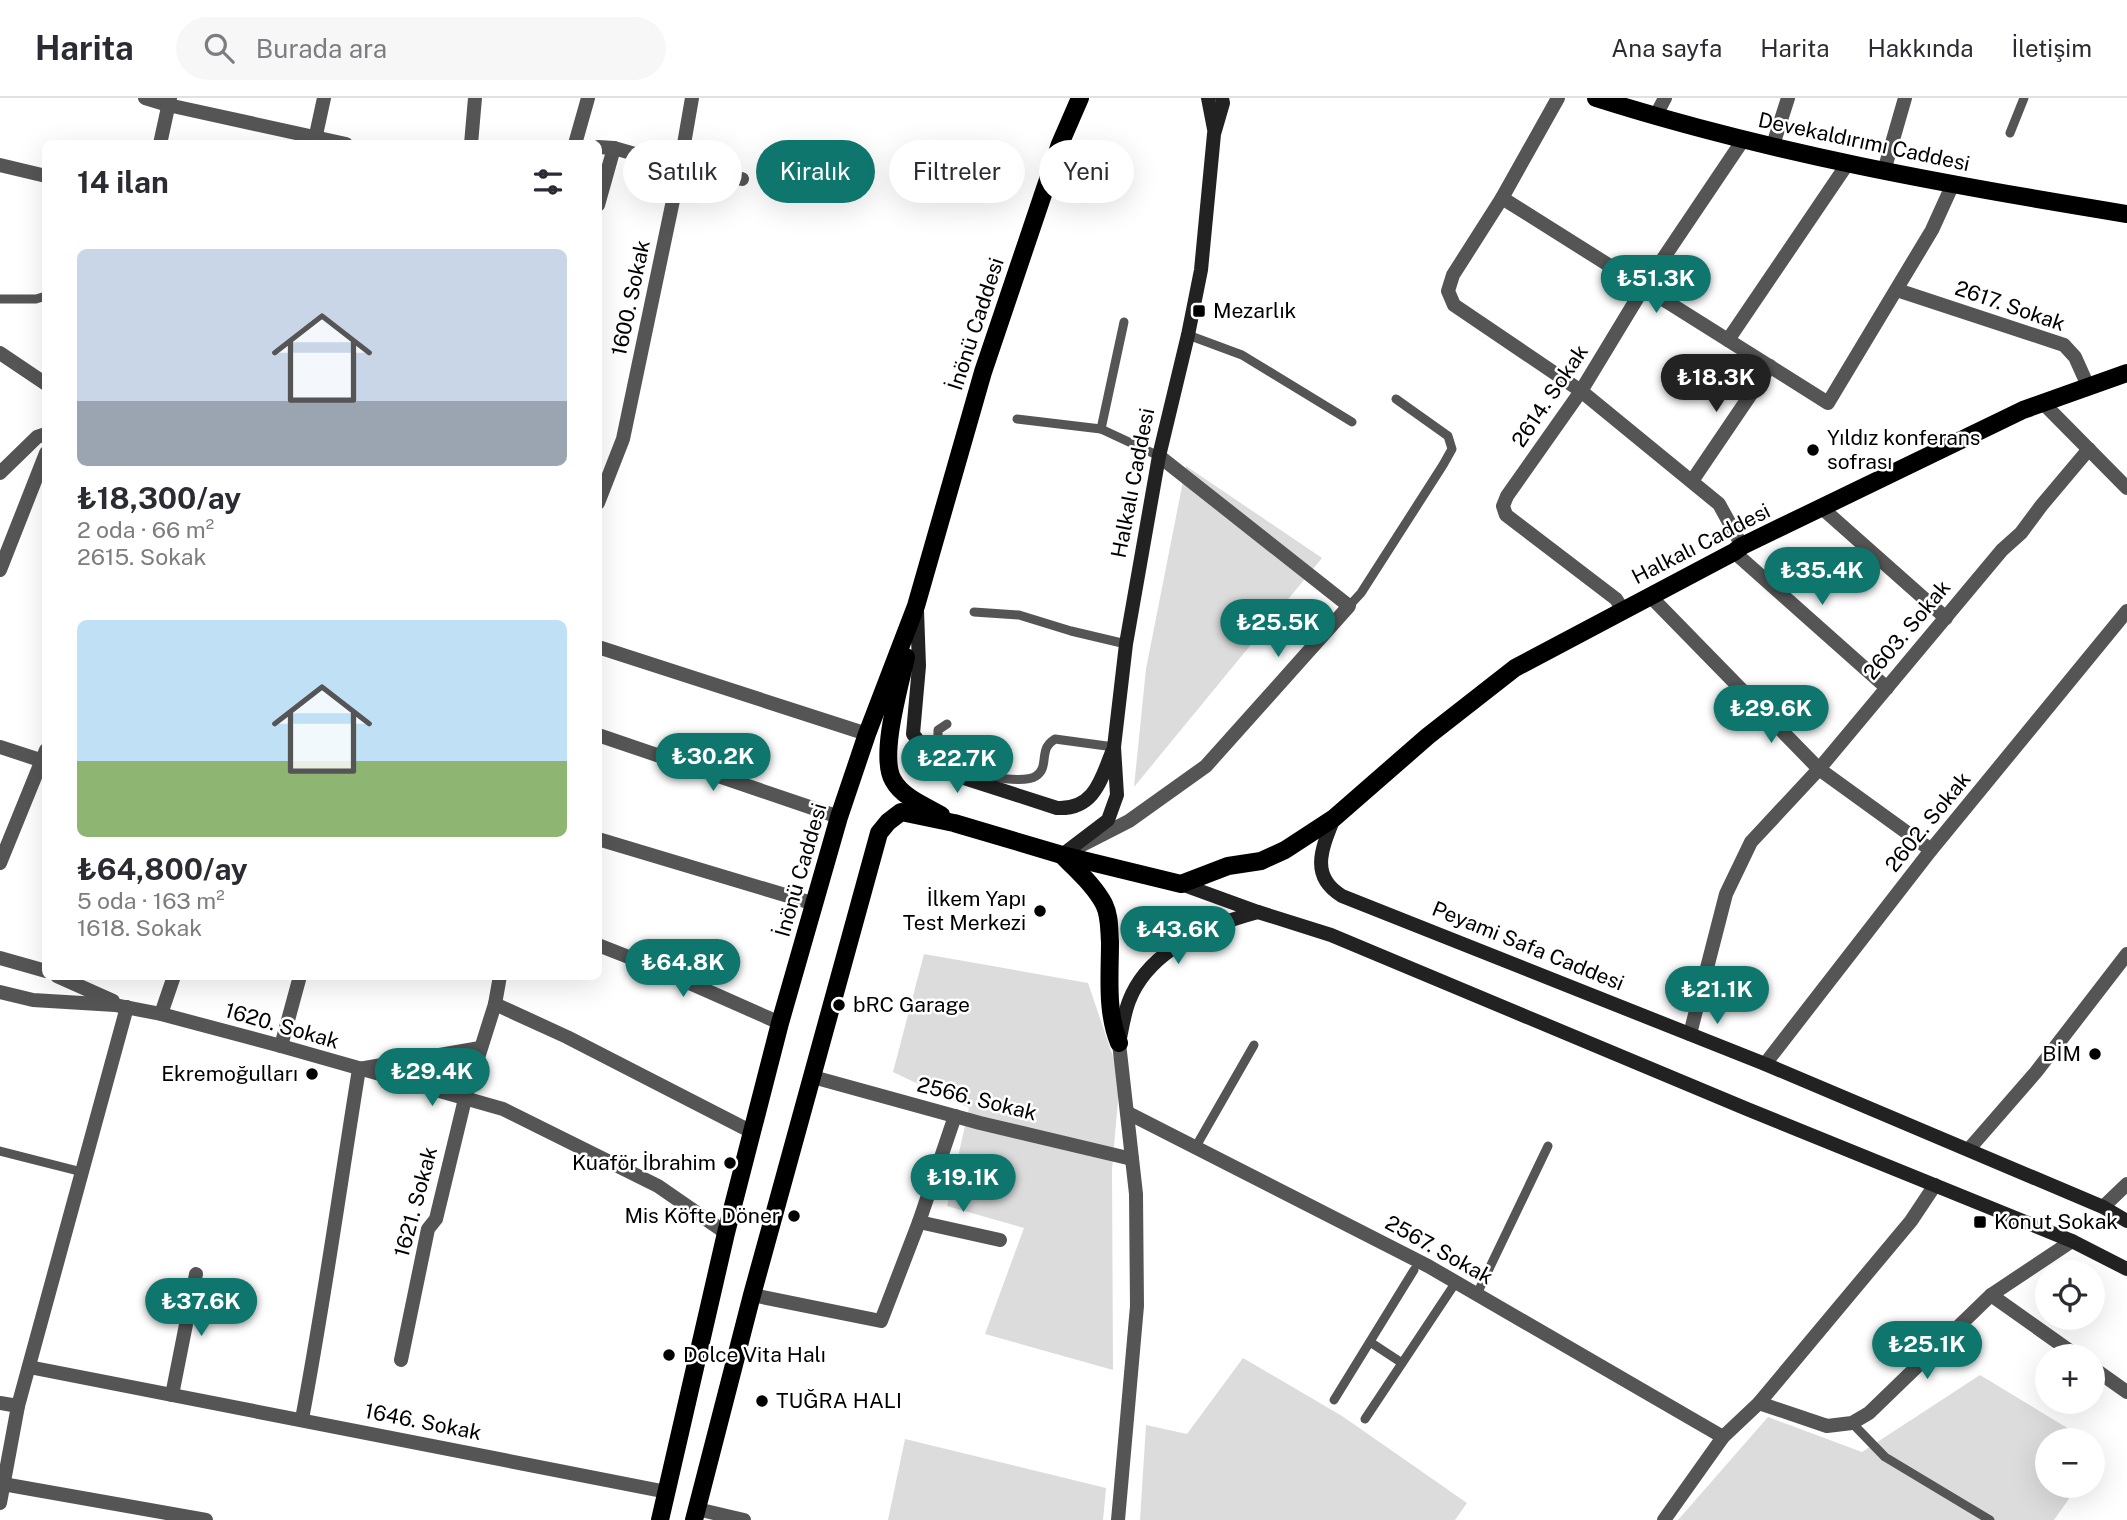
<!DOCTYPE html>
<html lang="tr">
<meta charset="utf-8">
<style>
:root{--surface:#fff;--page:#f7f7f7;--text:#2b2b33;--muted:#7c7c81;--line:#e1e1e2;--accent:#0f766e}
body{margin:0;font-family:"Public Sans",sans-serif;background:var(--page);color:var(--text);height:100vh;display:flex;flex-direction:column;font-size:26px;white-space:nowrap}
*{box-sizing:border-box;margin:0}
p{font-size:23px;color:var(--muted)}
.icon{flex:none;width:38px;height:38px;fill:none;stroke:currentColor;stroke-width:2;stroke-linecap:round;stroke-linejoin:round}
.map{position:relative;flex:1;overflow:hidden}
.details{position:absolute;left:42px;top:42px;width:560px;height:840px;display:flex;flex-direction:column;background:var(--surface);border-radius:10px;box-shadow:0 7px 28px #0002}
.details>*{flex:none}
.hud{position:absolute;left:623px;top:42px;width:665px;height:63px;display:flex;gap:14px}
.buttons{position:absolute;left:2035px;top:1162px;display:grid;gap:14px}
.buttons a{display:grid;place-items:center;width:70px;height:70px;border-radius:50%;background:var(--surface);box-shadow:0 7px 28px #0002;font-size:35px}
.price{position:absolute;translate:-50% -60px;padding:0 16px;border-radius:24px;background:var(--accent);color:#fff;font-size:23px;line-height:46px;filter:drop-shadow(0 2px 4px #0008)}
.price::after{content:'';position:absolute;left:50%;top:42px;width:21px;height:16px;margin-left:-10px;background:inherit;clip-path:polygon(0 0,100% 0,50% 100%)}
.price.active{background:#222;color:#fff}
ul{padding:0;list-style:none}
li{display:grid;align-content:center;gap:14px;height:371px;padding:0 35px}
li span{display:grid;place-items:center;height:217px;border-radius:10px;color:#555}
li>.icon{margin-inline-start:auto}
span .icon{width:126px;height:126px;fill:#fffc;stroke-width:1}
li b{font-size:30px}
h2{display:flex;justify-content:space-between;align-items:center;height:84px;padding:0 35px;font-size:30px}
.chip{padding:0 24px;border-radius:32px;background:var(--surface);box-shadow:0 7px 28px #0002;font-size:24px;line-height:63px}
.chip.active{background:var(--accent);color:#fff}
header{display:flex;align-items:center;gap:42px;box-sizing:border-box;height:98px;padding:0 35px;background:var(--surface);border-bottom:2px solid var(--line)}
header strong{font-size:33px}
nav{display:flex;gap:38px;margin-inline-start:auto;font-size:24px}
.search{width:490px;height:63px;background:var(--page);display:flex;align-items:center;gap:18px;box-sizing:border-box;padding:0 24px;border-radius:38px;color:var(--muted);font-size:26px}
.map>svg:first-child{display:block}
.green{fill:#dcdcdc}
.lines{fill:none;stroke-linecap:round;stroke-linejoin:round}
.service{stroke:#555;stroke-width:9}
.minor{stroke:#555;stroke-width:14}
.secondary{stroke:#222;stroke-width:14}
.primary{stroke:#000;stroke-width:18}
.poi-dot{fill:#000;stroke:#fff;stroke-width:2.5}
.labels{text-anchor:middle;stroke-width:5;stroke-linejoin:round;paint-order:stroke}
.street-label{font-size:21px;fill:#000;stroke:#fff}
.poi-label{font-size:21px;fill:#000;stroke:#fff;text-anchor:start}
</style>
<header>
<strong>Harita</strong>
<div class="search"><svg class="icon" aria-label="search" viewBox="0 0 24 24"><circle cx="10" cy="10" r="6"/><path d="M15 15l6 6"/></svg>Burada ara</div>
<nav><a>Ana sayfa</a><a>Harita</a><a>Hakkında</a><a>İletişim</a></nav>
</header>
<div class="map">
<svg width="2127" height="1422" viewBox="0 0 2127 1422">
<rect width="100%" height="100%" fill="#fff"/>
<g class="green">
<path d="M1186,368l136,92 -188,229 12,-118z"/>
<path d="M924,856l164,29 32,94 -8,93 1,200 -128,-36 39,-106 -77,-22 22,-98 -76,-36z"/>
<path d="M1243,1260l99,58 125,87 -12,17h-315l6,-95 41,9z"/>
<path d="M1980,1277l107,65h-39v46h30l-24,34h-376l90,-103 94,35z"/>
<path d="M905,1341l201,49 -3,32h-215z"/>
</g>
<g class="lines">
<g class="service">
<path d="M2010,35l14,-35"/>
<path d="M0,201h36l10,-3"/>
<path d="M1188,237l54,20 110,67"/>
<path d="M1017,321l84,10 58,27"/>
<path d="M1101,331l23,-107"/>
<path d="M1349,508l12,-13 82,-128 9,-16 -4,-13 -52,-37"/>
<path d="M974,514l45,3 52,16 55,13"/>
<path d="M947,626l-9,6c0,11 -1,22 8,31 13,11 75,25 90,15 11,-7 6,-20 11,-29 2,-4 5,-6 8,-8l59,8"/>
<path d="M1195,1050l59,-103"/>
<path d="M0,1053l82,21"/>
<path d="M1477,1196l71,-148"/>
<path d="M1370,1244l32,21"/>
<path d="M1334,1302l80,-130"/>
<path d="M1365,1321l91,-137"/>
<path d="M1852,1325l33,34 105,63"/>
</g>
<g class="minor">
<path d="M145,0l23,7 178,39"/>
<path d="M1558,0l-56,100 -49,77 -5,16 6,14 127,86 138,113 23,42"/>
<path d="M1655,19l10,-19"/>
<path d="M160,46l10,-46"/>
<path d="M314,46l10,-46"/>
<path d="M471,46l4,-46"/>
<path d="M575,46l13,-46"/>
<path d="M1773,47l15,-47"/>
<path d="M598,49l16,1 66,19 62,12"/>
<path d="M0,67l46,11"/>
<path d="M1884,73l21,-73"/>
<path d="M1502,100l326,205 104,-173 20,-44"/>
<path d="M598,107l16,-57"/>
<path d="M1897,192l167,55 11,12 13,29"/>
<path d="M1728,242l120,-177"/>
<path d="M0,255l46,31"/>
<path d="M2043,305l84,85"/>
<path d="M0,375l37,-36 9,-3"/>
<path d="M1692,383l78,-115"/>
<path d="M598,405l25,-64 57,-272 12,-69"/>
<path d="M1823,411l123,109"/>
<path d="M1734,454l153,136"/>
<path d="M0,472l46,-117"/>
<path d="M1650,498l169,173 112,81"/>
<path d="M1623,512l-7,-11 -110,-84 -3,-9 4,-10 74,-105 63,-104 99,-147"/>
<path d="M598,549l269,87"/>
<path d="M598,637l241,82"/>
<path d="M0,649l46,15"/>
<path d="M598,741l217,65"/>
<path d="M1082,747l47,-24 77,-55 143,-160 -190,-150"/>
<path d="M0,765l46,-113"/>
<path d="M598,847l51,20 131,58"/>
<path d="M0,860l46,13"/>
<path d="M57,878l56,25"/>
<path d="M0,894l33,8 82,5 46,9 120,32 222,63 155,77 68,47"/>
<path d="M495,906l72,33 185,95"/>
<path d="M161,916l13,-38"/>
<path d="M1690,936l36,-140 25,-52 68,-73 183,-219 19,-17 20,-27 48,-57"/>
<path d="M281,948l19,-70"/>
<path d="M1765,966l166,-214 196,-239"/>
<path d="M813,979l167,46 152,36"/>
<path d="M1128,1015l300,153 295,171"/>
<path d="M1969,1051l67,-77 91,-118"/>
<path d="M2103,1109l24,-23"/>
<path d="M919,1124l81,18"/>
<path d="M752,1197l129,26 38,-99 36,-106"/>
<path d="M1991,1197l86,61"/>
<path d="M401,1262l27,-131 8,-10 29,-120 30,-95 5,-28"/>
<path d="M29,1269l638,125"/>
<path d="M2093,1270l34,24"/>
<path d="M172,1297l24,-121"/>
<path d="M0,1305l18,3"/>
<path d="M1759,1305l68,23 25,-3 17,-10 122,-118 81,-54"/>
<path d="M302,1321c22,-116 38,-233 57,-350l121,-21"/>
<path d="M3,1386l203,36"/>
<path d="M0,1405l18,-97 109,-399"/>
<path d="M697,1411l47,11"/>
<path d="M1118,1422l19,-214 -1,-112 -17,-151"/>
<path d="M1664,1422l59,-83 36,-34 152,-182 24,-36"/>
</g>
<g class="secondary">
<path d="M1208,0l6,31"/>
<path d="M917,512l2,56 -6,68 23,30 9,6 13,6 99,32c37,2 44,-28 55,-56"/>
<path d="M1334,720c-12,30 -25,58 8,78l423,168 338,143 24,14"/>
<path d="M1062,757l46,-35 9,-25 -3,-48 12,-103 33,-188 29,-121 13,-65 13,-136 9,-31 -1,-5"/>
<path d="M1181,786l77,28 73,23 416,174 325,132 55,28"/>
<path d="M1119,945c3,-14 5,-29 10,-42 20,-52 80,-76 129,-89"/>
</g>
<g class="primary">
<path d="M1596,0c173,55 352,87 531,116"/>
<path d="M906,559c-6,28 -27,99 -13,123 9,17 32,26 48,35"/>
<path d="M1062,757c15,16 32,30 42,49 6,12 5,25 6,38 0,34 -4,69 9,101"/>
<path d="M660,1422l66,-287 54,-210 59,-206 28,-83 49,-128 67,-234 77,-228 20,-46"/>
<path d="M694,1422l58,-225 127,-462 9,-11 13,-10 53,11 108,32 119,29 47,-18 33,-5 24,-11 49,-32 94,-82 87,-68 219,-116 8,-6 281,-136 104,-37"/>
</g>
</g>
<g class="poi-dot">
<rect x="1192" y="206" width="14" height="14" rx="3.5"/>
<circle cx="1813" cy="352" r="7"/>
<circle cx="1040" cy="813" r="7"/>
<circle cx="839" cy="907" r="7"/>
<circle cx="2095" cy="956" r="7"/>
<circle cx="312" cy="976" r="7"/>
<circle cx="730" cy="1065" r="7"/>
<circle cx="794" cy="1118" r="7"/>
<rect x="1973" y="1117" width="14" height="14" rx="3.5"/>
<circle cx="669" cy="1257" r="7"/>
<circle cx="762" cy="1303" r="7"/>
</g>
<g class="labels">
<g class="street-label">
<text transform="translate(1864 44) rotate(12)" y="7">Devekaldırımı Caddesi</text>
<text transform="translate(631 200) rotate(-78)" y="7">1600. Sokak</text>
<text transform="translate(2010 208) rotate(19)" y="7">2617. Sokak</text>
<text transform="translate(976 226) rotate(-72)" y="7">İnönü Caddesi</text>
<text transform="translate(1550 298) rotate(-56)" y="7">2614. Sokak</text>
<text transform="translate(1133 385) rotate(-79)" y="7">Halkalı Caddesi</text>
<text transform="translate(1701 446) rotate(-27)" y="7">Halkalı Caddesi</text>
<text transform="translate(1907 532) rotate(-50)" y="7">2603. Sokak</text>
<text transform="translate(1928 724) rotate(-51)" y="7">2602. Sokak</text>
<text transform="translate(801 772) rotate(-74)" y="7">İnönü Caddesi</text>
<text transform="translate(1528 848) rotate(22)" y="7">Peyami Safa Caddesi</text>
<text transform="translate(282 928) rotate(16)" y="7">1620. Sokak</text>
<text transform="translate(977 1001) rotate(14)" y="7">2566. Sokak</text>
<text transform="translate(416 1104) rotate(-75)" y="7">1621. Sokak</text>
<text transform="translate(1439 1152) rotate(29)" y="7">2567. Sokak</text>
<text transform="translate(423 1324) rotate(11)" y="7">1646. Sokak</text>
</g>
<g class="poi-label">
<text x="1213" y="220">Mezarlık</text>
<text x="1827" y="347">Yıldız konferans<tspan x="1827" dy="24">sofrası</tspan></text>
<text x="1026" y="808" text-anchor="end">İlkem Yapı<tspan x="1026" dy="24">Test Merkezi</tspan></text>
<text x="853" y="914">bRC Garage</text>
<text x="2081" y="963" text-anchor="end">BİM</text>
<text x="298" y="983" text-anchor="end">Ekremoğulları</text>
<text x="716" y="1072" text-anchor="end">Kuaför İbrahim</text>
<text x="780" y="1125" text-anchor="end">Mis Köfte Döner</text>
<text x="1994" y="1131">Konut Sokak</text>
<text x="683" y="1264">Dolce Vita Halı</text>
<text x="776" y="1310">TUĞRA HALI</text>
</g>
</g>
</svg>
<div class="buttons">
<a><svg class="icon" aria-label="locate" viewBox="0 0 24 24"><circle cx="12" cy="12" r="6"/><path d="M12 2v4M12 18v4M2 12h4M18 12h4"/></svg></a>
<a>+</a>
<a>−</a>
</div>
<b class="price" style="left:1656px;top:217px">₺51.3K</b>
<b class="price active" style="left:1716px;top:316px">₺18.3K</b>
<b class="price" style="left:1822px;top:509px">₺35.4K</b>
<b class="price" style="left:1278px;top:561px">₺25.5K</b>
<b class="price" style="left:1771px;top:647px">₺29.6K</b>
<b class="price" style="left:713px;top:695px">₺30.2K</b>
<b class="price" style="left:957px;top:697px">₺22.7K</b>
<b class="price" style="left:1178px;top:868px">₺43.6K</b>
<b class="price" style="left:683px;top:901px">₺64.8K</b>
<b class="price" style="left:1717px;top:928px">₺21.1K</b>
<b class="price" style="left:432px;top:1010px">₺29.4K</b>
<b class="price" style="left:963px;top:1116px">₺19.1K</b>
<b class="price" style="left:201px;top:1240px">₺37.6K</b>
<b class="price" style="left:1927px;top:1283px">₺25.1K</b>
<div class="hud">
<a class="chip">Satılık</a>
<a class="chip active">Kiralık</a>
<a class="chip">Filtreler</a>
<a class="chip">Yeni</a>
</div>
<section class="details">
<h2>14 ilan<svg class="icon" aria-label="filters" viewBox="0 0 24 24"><path d="M4 7h16M4 17h16"/><circle cx="9" cy="7" r="2"/><circle cx="15" cy="17" r="2"/></svg></h2>
<ul>
<li><span style="background:linear-gradient(#c9d6e8 70%,#9aa5b1 0)"><svg class="icon" aria-label="home" viewBox="0 0 24 24"><path d="M3 11l9-7 9 7M6 9v11h12V9"/></svg></span><div><b>₺18,300/ay</b><p>2 oda · 66 m²</p><p>2615. Sokak</p></div></li>
<li><span style="background:linear-gradient(#bfe0f5 65%,#8fb573 0)"><svg class="icon" aria-label="home" viewBox="0 0 24 24"><path d="M3 11l9-7 9 7M6 9v11h12V9"/></svg></span><div><b>₺64,800/ay</b><p>5 oda · 163 m²</p><p>1618. Sokak</p></div></li>
</ul>
</section>
</div>
